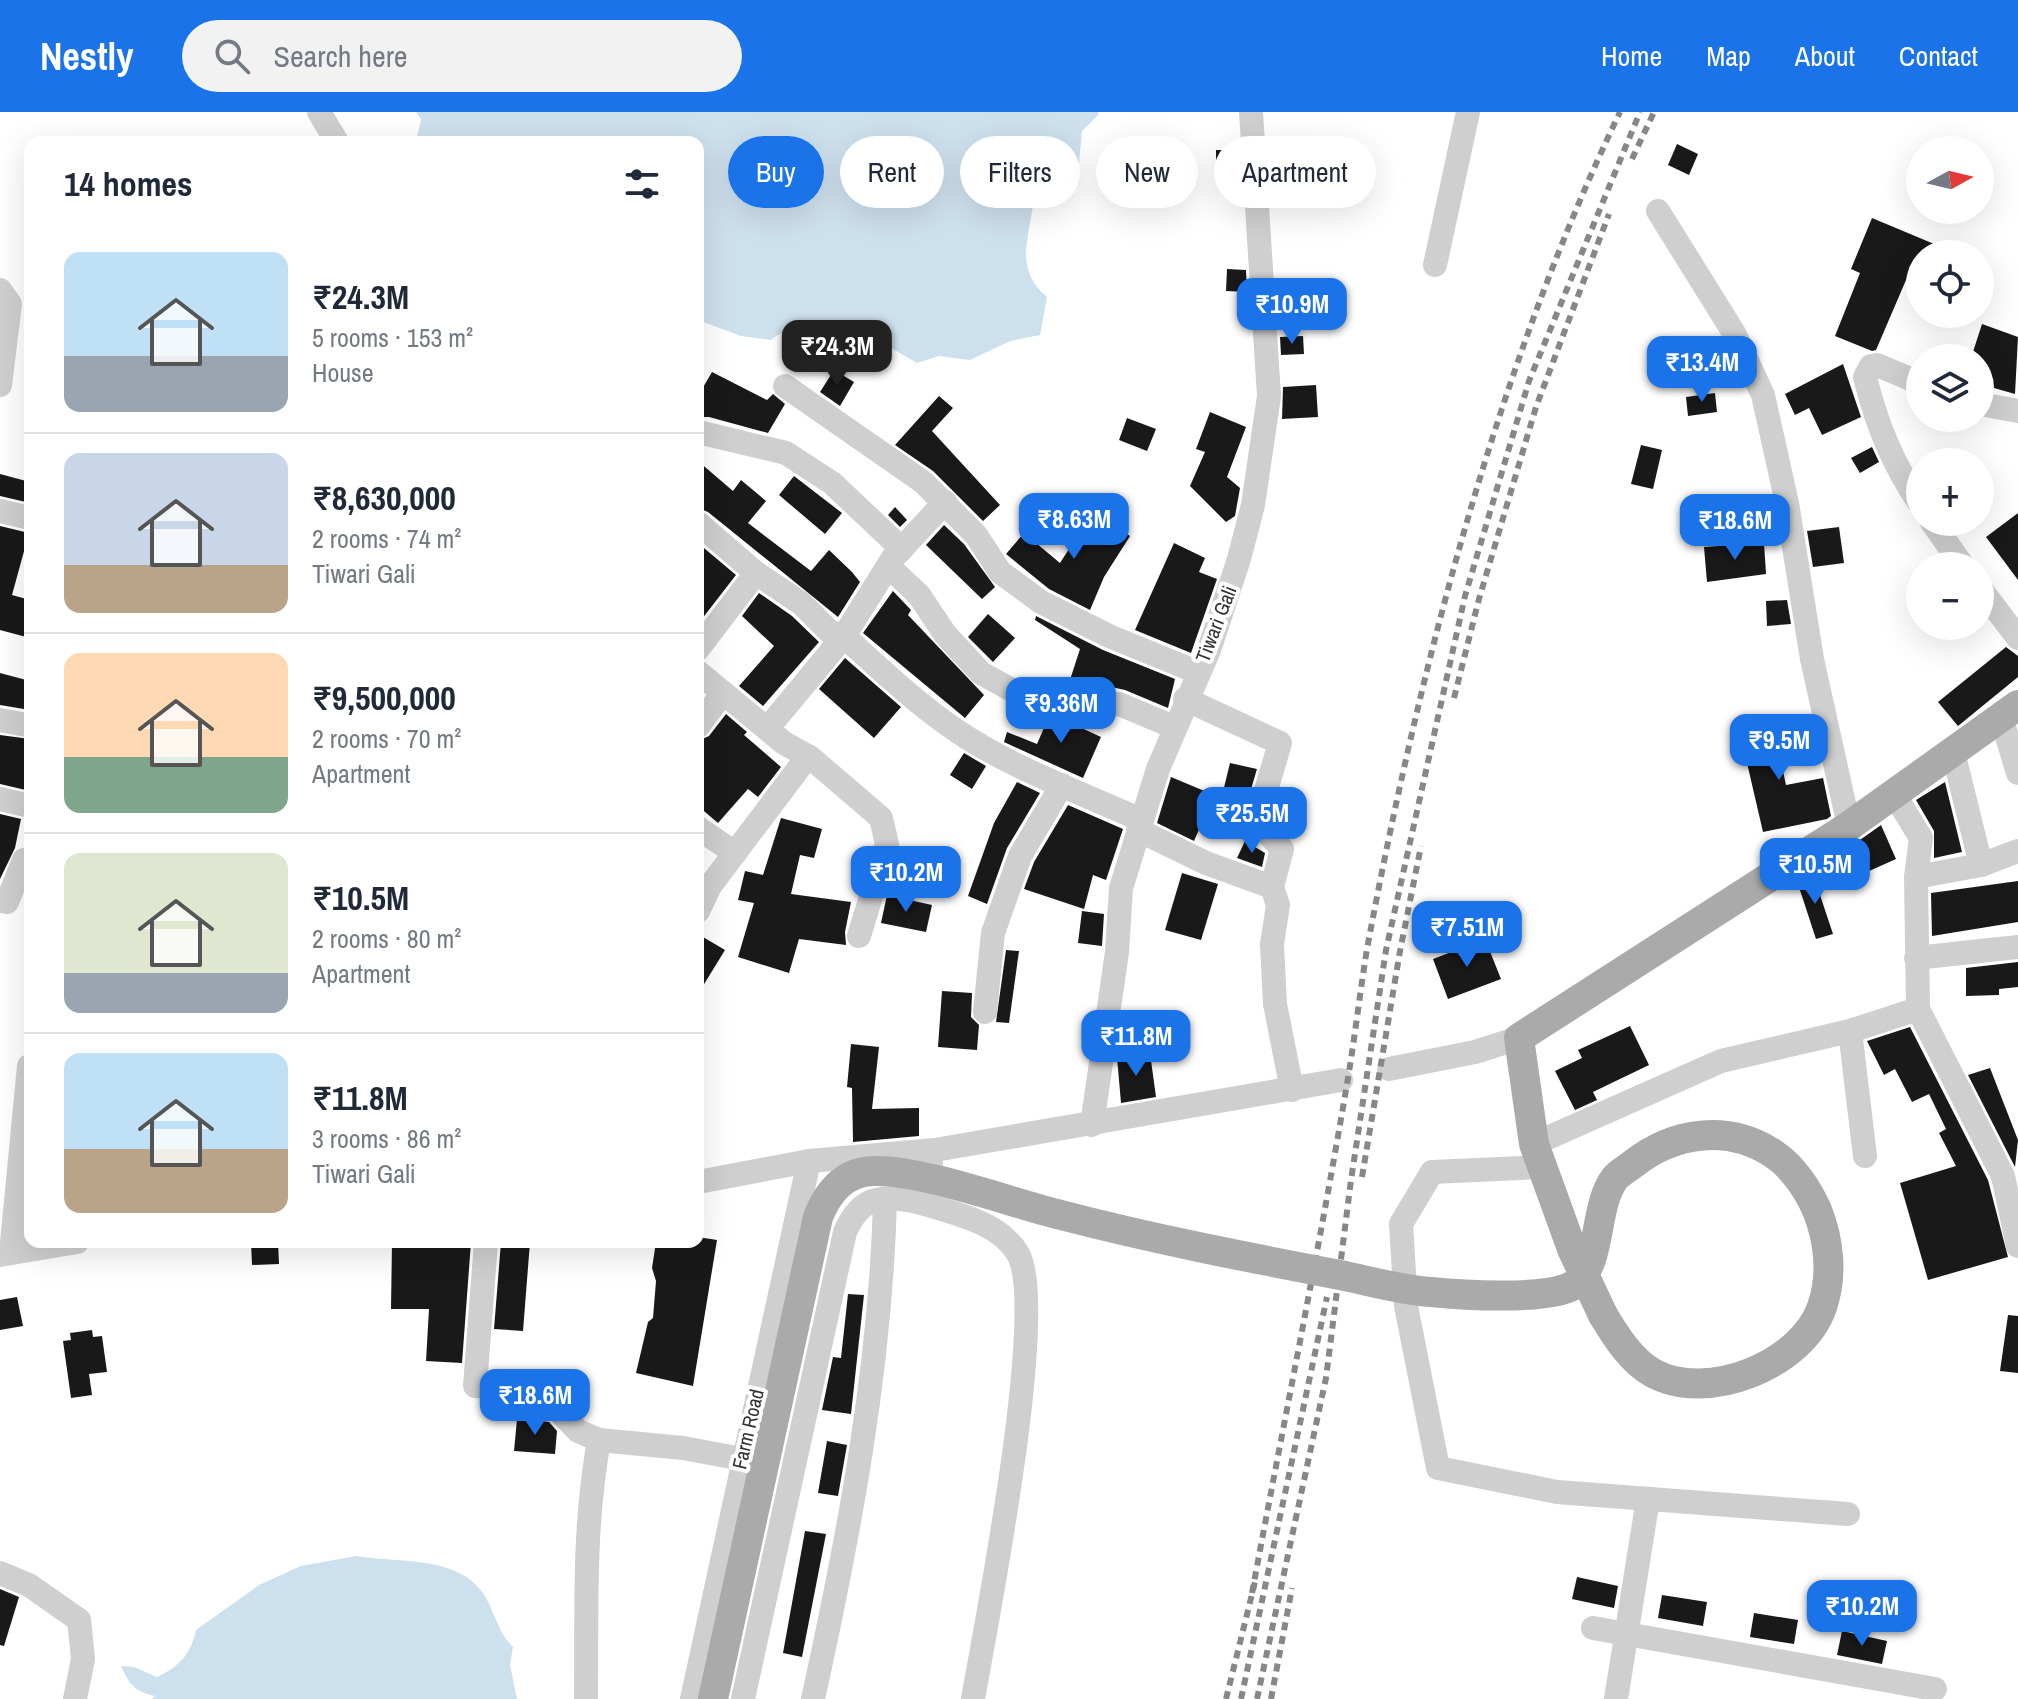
<!DOCTYPE html>
<meta charset="utf-8">
<style>
:root{--surface:#fff;--page:#f2f2f3;--text:#1f2937;--muted:#747a83;--line:#e0e1e3;--accent:#1a73e8}
body{margin:0;font-family:"Archivo Narrow",sans-serif;background:var(--page);color:var(--text);height:100vh;display:flex;flex-direction:column;font-size:30px;white-space:nowrap}
*{box-sizing:border-box;margin:0}
p{font-size:26px;color:var(--muted)}
.icon{flex:none;width:44px;height:44px;fill:none;stroke:currentColor;stroke-width:2;stroke-linecap:round;stroke-linejoin:round}
.map{position:relative;flex:1;overflow:hidden}
.side{position:absolute;left:24px;top:24px;width:680px;height:1112px;display:flex;flex-direction:column;background:var(--surface);border-radius:16px;box-shadow:0 8px 32px #0002}
.side>*{flex:none}
.top-card{position:absolute;left:728px;top:24px;width:760px;height:72px;display:flex;gap:16px}
.needle{width:52px;rotate:82deg}
.tools{position:absolute;left:1906px;top:24px;display:grid;gap:16px}
.tools a{display:grid;place-items:center;width:88px;height:88px;border-radius:50%;background:var(--surface);box-shadow:0 8px 32px #0002;font-size:40px}
.price{position:absolute;translate:-50% -68px;padding:0 18px;border-radius:16px;background:var(--accent);color:#fff;font-size:26px;line-height:52px;filter:drop-shadow(0 2px 4px #0008)}
.price::after{content:'';position:absolute;left:50%;top:48px;width:24px;height:18px;margin-left:-12px;background:inherit;clip-path:polygon(0 0,100% 0,50% 100%)}
.price.current{background:#222;color:#fff}
ul{padding:0;list-style:none}
li{display:flex;align-items:center;gap:24px;height:200px;padding:0 40px}
li+li{border-top:2px solid var(--line)}
li span{display:grid;place-items:center;flex:none;width:224px;height:160px;border-radius:16px;color:#555}
li>.icon{margin-inline-start:auto}
span .icon{width:96px;height:96px;fill:#fffc;stroke-width:1}
li b{font-size:34px}
h2{display:flex;justify-content:space-between;align-items:center;height:96px;padding:0 40px;font-size:34px}
.pill{padding:0 28px;border-radius:36px;background:var(--surface);box-shadow:0 8px 32px #0002;font-size:28px;line-height:72px}
.pill.current{background:var(--accent);color:#fff}
header{display:flex;align-items:center;gap:48px;box-sizing:border-box;height:112px;padding:0 40px;background:var(--accent);color:#fff}
header strong{font-size:38px}
nav{display:flex;gap:44px;margin-inline-start:auto;font-size:28px}
.search{width:560px;height:72px;background:var(--page);display:flex;align-items:center;gap:20px;box-sizing:border-box;padding:0 28px;border-radius:44px;color:var(--muted);font-size:30px}
.map>svg:first-child{display:block}
.water{fill:#cde0ed}
.building{fill:#191919}
.lines{fill:none;stroke-linecap:round;stroke-linejoin:round}
.minor{stroke:#cfcfcf;stroke-width:24}
.major{stroke:#aaa;stroke-width:30}
.rail{stroke:#878787;stroke-width:6;stroke-dasharray:8 6;stroke-linecap:butt}
.major-bridge{stroke:#aaa;stroke-width:30}
.labels{text-anchor:middle;stroke-width:8;stroke-linejoin:round;paint-order:stroke}
.street-label{font-size:20px;fill:#323232;stroke:#fff}
</style>
<header>
<strong>Nestly</strong>
<div class="search"><svg class="icon" aria-label="search" viewBox="0 0 24 24"><circle cx="10" cy="10" r="6"/><path d="M15 15l6 6"/></svg>Search here</div>
<nav><a>Home</a><a>Map</a><a>About</a><a>Contact</a></nav>
</header>
<div class="map">
<svg width="2018" height="1587" viewBox="0 0 2018 1587">
<rect width="100%" height="100%" fill="#fff"/>
<g class="water">
<path d="M416,0h682l1,2 -17,17 -5,53 -44,21c-5,37 -18,65 14,92l-7,38 -30,6 -40,19 -31,-4 -22,7 -34,-20 -42,-2 2,17 -11,1 -7,-18c-20,-11 -35,-16 -54,-1l-30,-4 -43,-16v-178h-282l5,-23z"/>
<path d="M356,1444c41,7 100,-1 127,37 12,18 14,39 30,54l-3,18 7,34h-365l3,-3c-20,-4 -26,-12 -34,-30l13,1 23,10c23,-11 34,-23 39,-47l63,-45 42,-19z"/>
</g>
<g class="building">
<path d="M1271,25l32,3 -1,12 21,5 -12,50 -39,-6z"/>
<path d="M1677,32l21,10 -9,21 -21,-10z"/>
<path d="M1216,38h22l2,22h-24z"/>
<path d="M1872,106l86,36h-38v24l-11,-5 -33,77 -4,1 -37,-15 25,-63 -9,-4z"/>
<path d="M1227,157l19,1 1,22 -21,-1z"/>
<path d="M1982,212l36,13 -3,57 -35,-10v-26h-9z"/>
<path d="M1303,224l1,18 -23,1 -1,-18z"/>
<path d="M1843,252l18,53 -39,18 -13,-27 -14,7 -10,-21z"/>
<path d="M834,258l20,12 -14,24 -20,-14z"/>
<path d="M712,260l55,28 6,-6 12,10 -17,29 -59,-16h-11v-21z"/>
<path d="M1316,273l2,32 -36,2 1,-32z"/>
<path d="M1715,281l2,19 -29,4 -2,-19z"/>
<path d="M939,284l14,12 -21,23 68,74 -17,16 -50,-50 -38,-26z"/>
<path d="M1210,300l36,15 -19,50 13,11 -5,28 -9,6 -36,-36 15,-34 -9,-3z"/>
<path d="M1127,306l29,11 -9,22 -28,-11z"/>
<path d="M1641,333l21,5 -9,39 -22,-5z"/>
<path d="M1872,335l7,15 -19,11 -9,-15z"/>
<path d="M698,349l35,30 8,-11 25,21 -18,22 63,48 18,-21 23,22 8,10 -22,35 -130,-105 -10,-4z"/>
<path d="M0,362l30,8v21l-30,-7z"/>
<path d="M794,364l48,37 -17,21 -46,-39z"/>
<path d="M895,395l12,13 -7,7 -12,-12z"/>
<path d="M1093,400l37,24 -26,41 -14,33 -41,-21 -43,-35 18,-21 36,30z"/>
<path d="M2018,401v67l-32,-43z"/>
<path d="M944,413l20,19 31,43 -13,12 -56,-54z"/>
<path d="M0,414l29,7 -17,62 18,5v38l-30,-8z"/>
<path d="M1839,415l5,36 -31,4 -6,-36z"/>
<path d="M698,431l38,32 -38,49z"/>
<path d="M1174,431l31,15 -6,14 18,7 -26,74 -56,-23z"/>
<path d="M1764,431l2,31 -59,8 -3,-35z"/>
<path d="M893,479l18,19 -3,5 76,80 -19,23 -102,-85z"/>
<path d="M759,481l33,23 27,26 -56,64 -24,-20 35,-40 -32,-30z"/>
<path d="M1787,488l4,24 -24,2 -1,-25z"/>
<path d="M988,502l27,24 -22,24 -25,-25z"/>
<path d="M1036,504l67,34 72,29 -7,29 -43,-18 -36,-8 -2,7 -19,-3 12,-37 -45,-29z"/>
<path d="M2006,535l12,9v21l-60,49 -20,-24z"/>
<path d="M845,546l56,49 -27,31 -55,-49z"/>
<path d="M0,561l30,8v29l-30,-5z"/>
<path d="M726,602l21,18 -3,3 37,32 -23,30 -10,-8 -30,34 -20,-17v-65l11,-5z"/>
<path d="M1050,602l28,4 -3,7 26,12 -18,41 -79,-36 3,-10 30,12z"/>
<path d="M1771,604l15,69 37,-7 8,38 -4,3 -64,13 -25,-108z"/>
<path d="M0,623l30,4v52l-30,-7z"/>
<path d="M964,641l22,13 -14,23 -22,-14z"/>
<path d="M1230,651l27,6 -11,37 -25,-6z"/>
<path d="M1171,665l43,18 -20,46 -37,-18z"/>
<path d="M1017,670l23,11 -33,55 -20,56 -19,-8 26,-73z"/>
<path d="M1945,670l17,70 -28,6v-27l-18,-31z"/>
<path d="M1068,693l55,24 -17,51 -13,-5 -9,34 -60,-20 10,-27z"/>
<path d="M0,702l21,5 -6,29 -15,31z"/>
<path d="M781,706l41,11 -8,29 -14,-3 -9,39 60,8 -6,30 1,13 -47,-6 -10,34 -51,-16 16,-54 -16,-3 7,-29 18,4z"/>
<path d="M1881,713l15,34 -38,17 -12,-26z"/>
<path d="M1245,729l20,12 -3,14 -25,-9z"/>
<path d="M1812,759l21,63 -17,5 -19,-58z"/>
<path d="M1182,761l36,11 -17,56 -36,-10z"/>
<path d="M2018,769v41l-86,14 -1,-43z"/>
<path d="M887,783l45,10 -6,27 -45,-9z"/>
<path d="M1082,799l22,3 -2,32 -24,-3z"/>
<path d="M703,825l22,13 -27,44v-49z"/>
<path d="M1485,827l16,40 -53,20 -15,-40z"/>
<path d="M1006,838l13,1 -10,72 -13,-1z"/>
<path d="M2018,850v25l-19,2v6l-33,1v-28z"/>
<path d="M942,879l30,2 -1,24 8,8 -2,25 -39,-3z"/>
<path d="M1630,914l19,39 -56,27 4,8 -22,10 -20,-39 27,-13 -4,-8z"/>
<path d="M1910,915l78,153 20,77 -80,23 -28,-97 56,-17 -17,-33 7,-4 -17,-35 -17,8 -17,-33 -11,6 -17,-34z"/>
<path d="M851,932l28,3 -7,62 47,-1v28l-66,6 -1,-54 -5,-1z"/>
<path d="M1150,941l6,44 -35,6 -4,-46z"/>
<path d="M1990,956l28,72 -3,27 -47,-92z"/>
<path d="M698,1125l19,3 -24,146 -57,-13 12,-51 5,-4 3,-37 -4,-13 4,-26h42z"/>
<path d="M251,1130h27l1,22 -27,1z"/>
<path d="M392,1130h79l-9,121 -36,-2 3,-52h-38z"/>
<path d="M501,1130h29l-7,89 -29,-2z"/>
<path d="M848,1182l16,1 -13,119 -29,-4 11,-53 8,1z"/>
<path d="M17,1185l6,29 -23,4v-30z"/>
<path d="M2008,1203l10,1v57l-18,-2z"/>
<path d="M92,1218l1,7 9,-1 5,36 -18,2 3,21 -21,3 -8,-57 8,-1 -1,-7z"/>
<path d="M517,1307l32,3 8,9 -2,23 -41,-3z"/>
<path d="M827,1329l20,4 -9,51 -20,-3z"/>
<path d="M805,1419l21,3 -24,123 -19,-4z"/>
<path d="M1577,1465l41,9 -4,22 -42,-9z"/>
<path d="M0,1477l19,8 -15,49 -4,-1z"/>
<path d="M1662,1483l45,7 -4,24 -45,-8z"/>
<path d="M1754,1501l44,7 -4,24 -44,-7z"/>
<path d="M1842,1519l45,10 -5,23 -45,-9z"/>
</g>
<g class="lines">
<g class="minor">
<path d="M319,0l18,30"/>
<path d="M1658,99l76,122 29,62 24,108 25,156 37,167"/>
<path d="M1435,153l33,-153"/>
<path d="M0,178l10,14 -10,81"/>
<path d="M1920,271l-43,-18 -6,1 -6,11c11,46 28,88 55,127"/>
<path d="M785,274l138,96 53,53 24,37 41,30 68,34 88,36"/>
<path d="M1980,292l38,7"/>
<path d="M698,320l88,21 46,30 70,66"/>
<path d="M0,399l30,7"/>
<path d="M1932,410l31,44"/>
<path d="M698,411l58,50 46,31 28,28 14,4c36,33 72,67 113,95 56,38 123,61 184,89"/>
<path d="M888,454l31,29 26,39 36,39 38,21 67,10h33l55,23"/>
<path d="M1980,476l38,50"/>
<path d="M698,537l58,-76"/>
<path d="M698,560l86,71 27,15 70,60 6,26 -28,92"/>
<path d="M1185,587l95,44 -23,78 25,28 -10,38"/>
<path d="M2001,605l17,56"/>
<path d="M0,608l27,5"/>
<path d="M698,614l25,-33"/>
<path d="M767,617l77,-93 49,-78 52,-56"/>
<path d="M1953,640l28,113"/>
<path d="M1894,682l27,44 -5,39 2,132 85,167 15,70"/>
<path d="M0,687l30,7"/>
<path d="M698,716l37,25"/>
<path d="M1138,718l68,33 66,24 6,18 -6,39 3,60 17,86"/>
<path d="M1916,765l65,-12 37,-14"/>
<path d="M0,789l7,1 17,-42 6,2"/>
<path d="M698,799l12,-25 98,-130"/>
<path d="M1916,846l102,-11"/>
<path d="M985,900l8,-79 27,-77 42,-71"/>
<path d="M1850,919l15,125"/>
<path d="M1389,957l86,-17 44,-14"/>
<path d="M1092,1013l25,-173 4,-64 37,-119 51,-119 30,-91 14,-54 16,-109 -18,-284"/>
<path d="M1534,1032l187,-83 129,-30 68,-22"/>
<path d="M1541,1055l-109,5 -31,52 5,82 32,162 119,24 291,22"/>
<path d="M698,1070l111,-21 126,-11 406,-70"/>
<path d="M918,1090c34,11 81,19 100,52 31,53 -32,370 -45,445"/>
<path d="M486,1130l-11,144 30,2 32,9 18,10 23,24 21,9 84,8 59,11"/>
<path d="M11,1141l18,-187"/>
<path d="M0,1143l77,-13"/>
<path d="M0,1461l29,12 50,35 4,39 -8,40"/>
<path d="M1593,1516l342,61"/>
<path d="M586,1587c1,-90 -3,-169 13,-259"/>
<path d="M692,1587l117,-538"/>
<path d="M743,1587l102,-467c16,-37 37,-37 73,-30l13,-39"/>
<path d="M813,1587c36,-164 68,-332 72,-500"/>
<path d="M1616,1587l32,-200"/>
</g>
<path class="major" d="M1603,1203l-31,-66 -38,-105 -15,-106 330,-212 169,-121"/>
<g class="rail">
<path d="M1632,47l22,-47"/>
<path d="M1454,586l25,-99 57,-192 73,-193"/>
<path d="M1362,1065l38,-226 21,-105"/>
<path d="M1252,1481c32,-172 67,-343 96,-515 7,-42 12,-86 19,-129 52,-279 130,-581 253,-837"/>
<path d="M1226,1587l29,-117"/>
<path d="M1241,1587l86,-402"/>
<path d="M1257,1587l69,-321 25,-198 35,-230 79,-354 64,-215 111,-269"/>
<path d="M1271,1587l21,-111"/>
</g>
<path class="major-bridge" d="M713,1587l105,-482c10,-25 26,-45 55,-46 47,-2 139,32 188,44 92,24 185,42 279,60 30,6 60,15 91,17 29,3 123,9 144,-8 28,-22 18,-77 40,-106 4,-5 13,-10 18,-14 42,-33 97,-40 142,-9 18,12 33,35 42,55 12,30 16,65 5,97 -20,58 -115,96 -169,66 -22,-12 -38,-38 -50,-58"/>
</g>
<g class="labels">
<g class="street-label">
<text transform="translate(1216 512) rotate(-69)" y="7">Tiwari Gali</text>
<text transform="translate(748 1317) rotate(-77)" y="7">Farm Road</text>
</g>
</g>
</svg>
<div class="tools">
<a><svg class="needle" viewBox="-14 -14 28 28"><path d="M0-13l5 13h-10z" fill="#e53935"/><path d="M0 13l5-13h-10z" fill="#747a83"/></svg></a>
<a><svg class="icon" aria-label="locate" viewBox="0 0 24 24"><circle cx="12" cy="12" r="6"/><path d="M12 2v4M12 18v4M2 12h4M18 12h4"/></svg></a>
<a><svg class="icon" aria-label="layers" viewBox="0 0 24 24"><path d="M12 4l9 5-9 5-9-5zM3 14l9 5 9-5"/></svg></a>
<a>+</a>
<a>−</a>
</div>
<b class="price" style="left:1292px;top:234px">₹10.9M</b>
<b class="price current" style="left:837px;top:276px">₹24.3M</b>
<b class="price" style="left:1702px;top:292px">₹13.4M</b>
<b class="price" style="left:1074px;top:449px">₹8.63M</b>
<b class="price" style="left:1735px;top:450px">₹18.6M</b>
<b class="price" style="left:1061px;top:633px">₹9.36M</b>
<b class="price" style="left:1779px;top:670px">₹9.5M</b>
<b class="price" style="left:1252px;top:743px">₹25.5M</b>
<b class="price" style="left:1815px;top:794px">₹10.5M</b>
<b class="price" style="left:906px;top:802px">₹10.2M</b>
<b class="price" style="left:1467px;top:857px">₹7.51M</b>
<b class="price" style="left:1136px;top:966px">₹11.8M</b>
<b class="price" style="left:535px;top:1325px">₹18.6M</b>
<b class="price" style="left:1862px;top:1536px">₹10.2M</b>
<div class="top-card">
<a class="pill current">Buy</a>
<a class="pill">Rent</a>
<a class="pill">Filters</a>
<a class="pill">New</a>
<a class="pill">Apartment</a>
</div>
<section class="side">
<h2>14 homes<svg class="icon" aria-label="filters" viewBox="0 0 24 24"><path d="M4 7h16M4 17h16"/><circle cx="9" cy="7" r="2"/><circle cx="15" cy="17" r="2"/></svg></h2>
<ul>
<li><span style="background:linear-gradient(#bfe0f5 65%,#9aa5b1 0)"><svg class="icon" aria-label="home" viewBox="0 0 24 24"><path d="M3 11l9-7 9 7M6 9v11h12V9"/></svg></span><div><b>₹24.3M</b><p>5 rooms · 153 m²</p><p>House</p></div></li>
<li><span style="background:linear-gradient(#c9d6e8 70%,#b9a48a 0)"><svg class="icon" aria-label="home" viewBox="0 0 24 24"><path d="M3 11l9-7 9 7M6 9v11h12V9"/></svg></span><div><b>₹8,630,000</b><p>2 rooms · 74 m²</p><p>Tiwari Gali</p></div></li>
<li><span style="background:linear-gradient(#ffd9b3 65%,#7fa58c 0)"><svg class="icon" aria-label="home" viewBox="0 0 24 24"><path d="M3 11l9-7 9 7M6 9v11h12V9"/></svg></span><div><b>₹9,500,000</b><p>2 rooms · 70 m²</p><p>Apartment</p></div></li>
<li><span style="background:linear-gradient(#dfe7d0 75%,#9aa5b1 0)"><svg class="icon" aria-label="home" viewBox="0 0 24 24"><path d="M3 11l9-7 9 7M6 9v11h12V9"/></svg></span><div><b>₹10.5M</b><p>2 rooms · 80 m²</p><p>Apartment</p></div></li>
<li><span style="background:linear-gradient(#bfe0f5 60%,#b9a48a 0)"><svg class="icon" aria-label="home" viewBox="0 0 24 24"><path d="M3 11l9-7 9 7M6 9v11h12V9"/></svg></span><div><b>₹11.8M</b><p>3 rooms · 86 m²</p><p>Tiwari Gali</p></div></li>
</ul>
</section>
</div>
